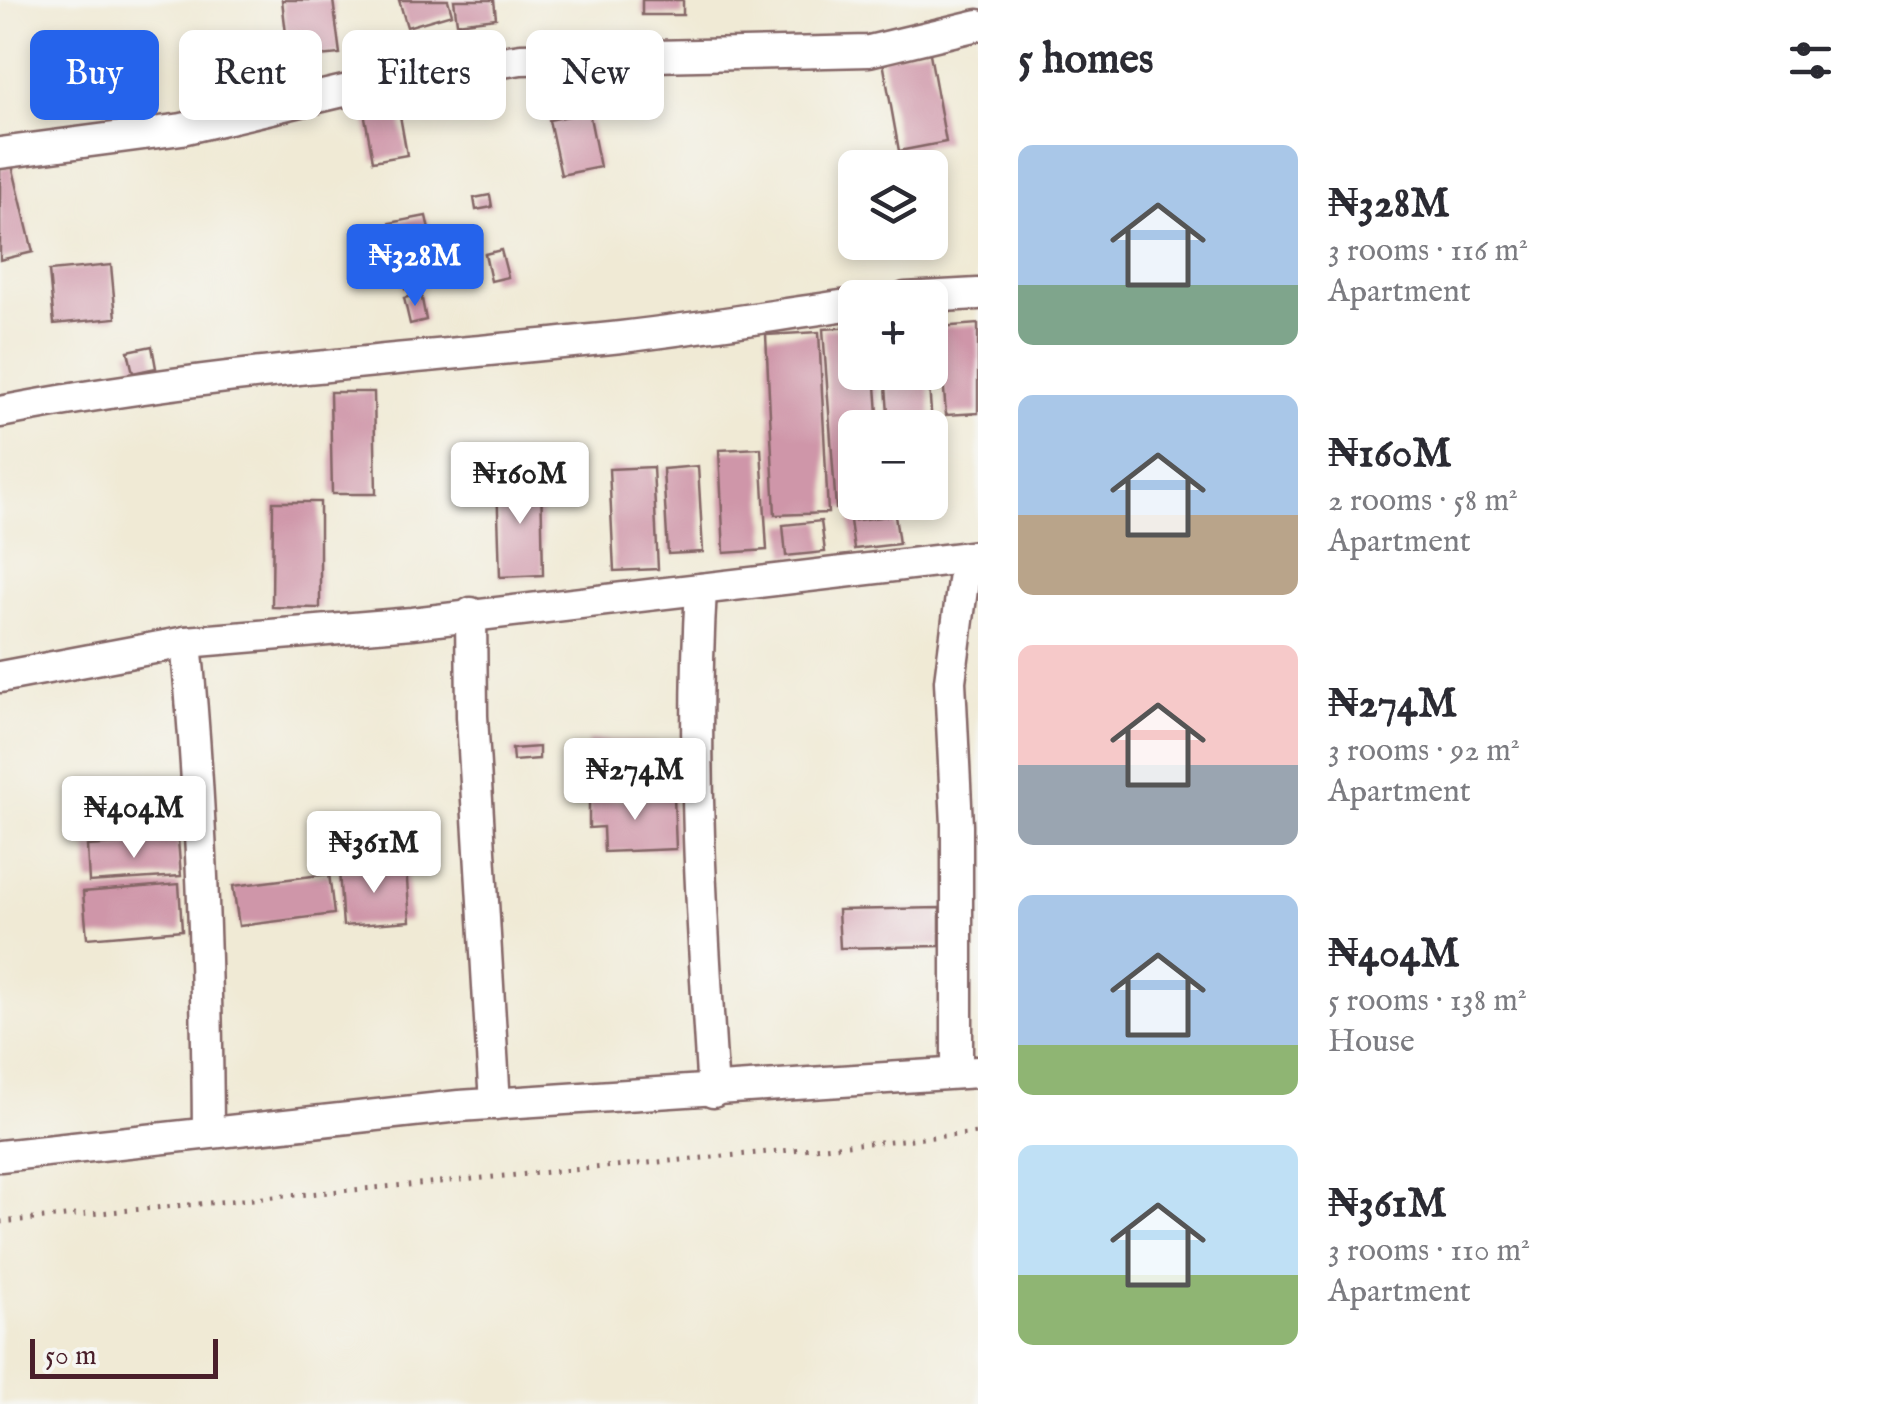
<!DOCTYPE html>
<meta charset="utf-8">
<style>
:root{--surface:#fff;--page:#f7f7f7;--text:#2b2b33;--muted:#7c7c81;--accent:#2563eb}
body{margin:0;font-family:"IM FELL English",serif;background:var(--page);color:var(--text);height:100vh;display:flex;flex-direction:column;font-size:38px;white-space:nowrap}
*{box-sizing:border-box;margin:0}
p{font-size:32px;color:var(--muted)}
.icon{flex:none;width:55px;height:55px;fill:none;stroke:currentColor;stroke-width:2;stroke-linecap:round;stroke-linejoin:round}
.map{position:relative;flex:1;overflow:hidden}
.panel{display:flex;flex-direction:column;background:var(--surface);width:900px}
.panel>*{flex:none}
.hud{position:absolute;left:30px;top:30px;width:798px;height:90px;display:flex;gap:20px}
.controls{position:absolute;left:838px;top:150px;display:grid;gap:20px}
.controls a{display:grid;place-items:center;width:110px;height:110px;border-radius:15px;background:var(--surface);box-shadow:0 5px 15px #0003;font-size:50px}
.scale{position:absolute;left:30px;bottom:25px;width:188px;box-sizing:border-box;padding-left:10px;border:5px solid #4a1f2b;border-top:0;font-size:28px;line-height:35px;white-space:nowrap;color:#4a1f2b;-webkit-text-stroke:8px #f6f6f2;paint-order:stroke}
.price{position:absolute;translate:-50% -85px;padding:0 22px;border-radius:10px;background:#fff;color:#222;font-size:32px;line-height:65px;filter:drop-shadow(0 2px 5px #0008)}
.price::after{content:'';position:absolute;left:50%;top:60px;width:30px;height:22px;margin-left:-15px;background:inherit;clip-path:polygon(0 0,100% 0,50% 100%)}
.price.active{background:var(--accent);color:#fff}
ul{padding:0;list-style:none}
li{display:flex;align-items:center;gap:30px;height:250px;padding:0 40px}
li span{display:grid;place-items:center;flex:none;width:280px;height:200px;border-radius:15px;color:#555}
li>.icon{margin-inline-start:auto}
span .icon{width:120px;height:120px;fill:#fffc;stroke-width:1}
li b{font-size:42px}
h2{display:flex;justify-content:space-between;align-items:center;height:120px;padding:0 40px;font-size:42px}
.chip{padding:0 35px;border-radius:15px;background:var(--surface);box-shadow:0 5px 15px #0003;font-size:35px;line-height:90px}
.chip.active{background:var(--accent);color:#fff}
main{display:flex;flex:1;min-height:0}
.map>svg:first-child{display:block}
.building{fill:#cf96a9}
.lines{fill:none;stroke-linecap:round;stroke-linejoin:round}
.minor-casing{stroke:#846666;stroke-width:35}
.path{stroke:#846666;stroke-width:5;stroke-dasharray:2.5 8;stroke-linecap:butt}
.minor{stroke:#fff;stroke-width:30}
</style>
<main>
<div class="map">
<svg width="978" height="1404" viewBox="0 0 978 1404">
<rect width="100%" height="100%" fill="#f6f6f2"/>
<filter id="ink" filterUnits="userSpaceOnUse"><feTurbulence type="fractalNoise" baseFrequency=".01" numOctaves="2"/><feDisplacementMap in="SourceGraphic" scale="20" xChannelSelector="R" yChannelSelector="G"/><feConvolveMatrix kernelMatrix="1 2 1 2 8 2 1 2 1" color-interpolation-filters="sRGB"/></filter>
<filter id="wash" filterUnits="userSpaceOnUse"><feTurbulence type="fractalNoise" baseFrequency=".0048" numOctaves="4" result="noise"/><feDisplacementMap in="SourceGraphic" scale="40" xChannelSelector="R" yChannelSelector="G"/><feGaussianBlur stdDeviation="2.25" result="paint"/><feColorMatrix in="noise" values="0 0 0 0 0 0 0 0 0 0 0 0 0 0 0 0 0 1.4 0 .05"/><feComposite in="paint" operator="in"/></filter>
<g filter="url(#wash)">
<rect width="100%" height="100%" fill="#f0ead5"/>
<g id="blocks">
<g class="building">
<path d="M282,0h51l7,54 -51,5z"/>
<path d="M399,0h49l4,14 -45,13z"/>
<path d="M454,0h40l2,18 -39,5z"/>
<rect x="642" y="0" width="41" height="15"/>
<path d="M929,48l17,94 -47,9 -17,-95z"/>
<path d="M575,66l10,39 -22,6 -10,-38z"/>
<path d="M488,77l4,22 -28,6 -5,-23z"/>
<path d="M397,99l10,56 -34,6 -10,-55z"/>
<path d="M589,112l11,55 -39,8 -12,-55z"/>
<path d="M12,165l21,87 -33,8v-92z"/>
<path d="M490,195l2,12 -16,3 -2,-12z"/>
<path d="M426,216l14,65 -35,8 -15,-66z"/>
<path d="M501,250l7,27 -17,4 -6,-27z"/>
<path d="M111,265l5,53 -62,6 -5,-53z"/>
<path d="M421,294l5,26 -16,4 -6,-26z"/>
<path d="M978,324v89l-32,2 -7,-88z"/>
<path d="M855,327v45h20l4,56h-24v74l34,3 -53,4 -13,-180z"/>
<path d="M819,332l9,181 -53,2 -9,-180z"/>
<path d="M152,346l4,22 -23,5 -5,-22z"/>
<path d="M885,372h43l4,53 -43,3z"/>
<path d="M330,392h44l2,102h-44z"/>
<path d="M761,448l6,102 -43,3 -5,-103z"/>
<path d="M698,466l5,86 -35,2 -5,-85z"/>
<path d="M653,467l5,102 -44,2 -5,-102z"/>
<path d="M541,478l2,97 -43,2 -3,-97z"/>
<path d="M273,502h47v106l-48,-1z"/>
<path d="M895,515l4,29 -45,5 -4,-28z"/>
<path d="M821,521l4,31 -39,4 -3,-31z"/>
<path d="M588,740l89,4 -1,35 -90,-4z"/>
<path d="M539,747v12l-26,2 -1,-12z"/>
<path d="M674,797l2,52 -72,3 -1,-25 -14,1v-28z"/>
<path d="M178,840l3,36 -92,6 -2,-36z"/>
<path d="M406,867l4,54 -67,5 -4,-55z"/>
<path d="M329,874l5,40 -95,12 -6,-40z"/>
<path d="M179,884l3,46 -95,8 -4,-46z"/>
<path d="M940,908v38l-100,2 -2,-38z"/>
</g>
</g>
</g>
<g filter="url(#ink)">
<use href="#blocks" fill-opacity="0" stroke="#846666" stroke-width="2.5"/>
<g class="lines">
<defs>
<g id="minor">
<path d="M0,153l182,-24 217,-51 122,-19 348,-8 109,-26"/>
<path d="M905,298l73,-4"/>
<path d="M0,412c205,-40 413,-53 621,-75 78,-9 156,-22 234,-33"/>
<path d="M701,589c-10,169 1,334 12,503"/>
<path d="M471,613l1,103 23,388"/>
<path d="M186,642c16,164 21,326 22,490"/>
<path d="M0,677l186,-35 226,-19 566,-67"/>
<path d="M957,1073v-248l-7,-144 16,-123"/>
<path d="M0,1156l459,-50 519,-34"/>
</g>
</defs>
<use href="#minor" class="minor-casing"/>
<path class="path" d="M0,1222l978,-89"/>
<use href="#minor" class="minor"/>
</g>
</g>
</svg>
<div class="controls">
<a><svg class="icon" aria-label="layers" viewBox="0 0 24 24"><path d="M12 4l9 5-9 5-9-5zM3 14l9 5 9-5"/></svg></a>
<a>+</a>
<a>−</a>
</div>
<div class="scale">50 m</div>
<b class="price active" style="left:415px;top:309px">₦328M</b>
<b class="price" style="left:520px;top:527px">₦160M</b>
<b class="price" style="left:635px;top:823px">₦274M</b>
<b class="price" style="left:134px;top:861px">₦404M</b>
<b class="price" style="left:374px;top:896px">₦361M</b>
<div class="hud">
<a class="chip active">Buy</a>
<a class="chip">Rent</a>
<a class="chip">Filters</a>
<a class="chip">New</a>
</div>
</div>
<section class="panel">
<h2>5 homes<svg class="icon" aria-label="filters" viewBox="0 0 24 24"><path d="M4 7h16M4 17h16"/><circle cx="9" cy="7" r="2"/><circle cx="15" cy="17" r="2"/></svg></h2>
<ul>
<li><span style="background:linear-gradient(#a9c7e8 70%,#7fa58c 0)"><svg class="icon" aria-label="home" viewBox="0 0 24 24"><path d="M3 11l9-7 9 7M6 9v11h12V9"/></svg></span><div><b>₦328M</b><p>3 rooms · 116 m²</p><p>Apartment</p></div></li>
<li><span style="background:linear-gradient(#a9c7e8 60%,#b9a48a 0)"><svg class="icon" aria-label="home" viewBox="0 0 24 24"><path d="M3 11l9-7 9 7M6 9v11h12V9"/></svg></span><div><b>₦160M</b><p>2 rooms · 58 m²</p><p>Apartment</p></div></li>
<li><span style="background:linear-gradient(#f6c9c9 60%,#9aa5b1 0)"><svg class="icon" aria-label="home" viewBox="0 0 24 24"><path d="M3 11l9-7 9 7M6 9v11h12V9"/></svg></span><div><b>₦274M</b><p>3 rooms · 92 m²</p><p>Apartment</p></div></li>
<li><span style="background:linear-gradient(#a9c7e8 75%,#8fb573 0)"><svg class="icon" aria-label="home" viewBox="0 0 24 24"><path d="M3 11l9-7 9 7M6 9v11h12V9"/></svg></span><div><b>₦404M</b><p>5 rooms · 138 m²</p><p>House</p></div></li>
<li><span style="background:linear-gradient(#bfe0f5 65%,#8fb573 0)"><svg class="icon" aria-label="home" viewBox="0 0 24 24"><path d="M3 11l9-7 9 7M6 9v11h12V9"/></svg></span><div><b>₦361M</b><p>3 rooms · 110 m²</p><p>Apartment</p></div></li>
</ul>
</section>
</main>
